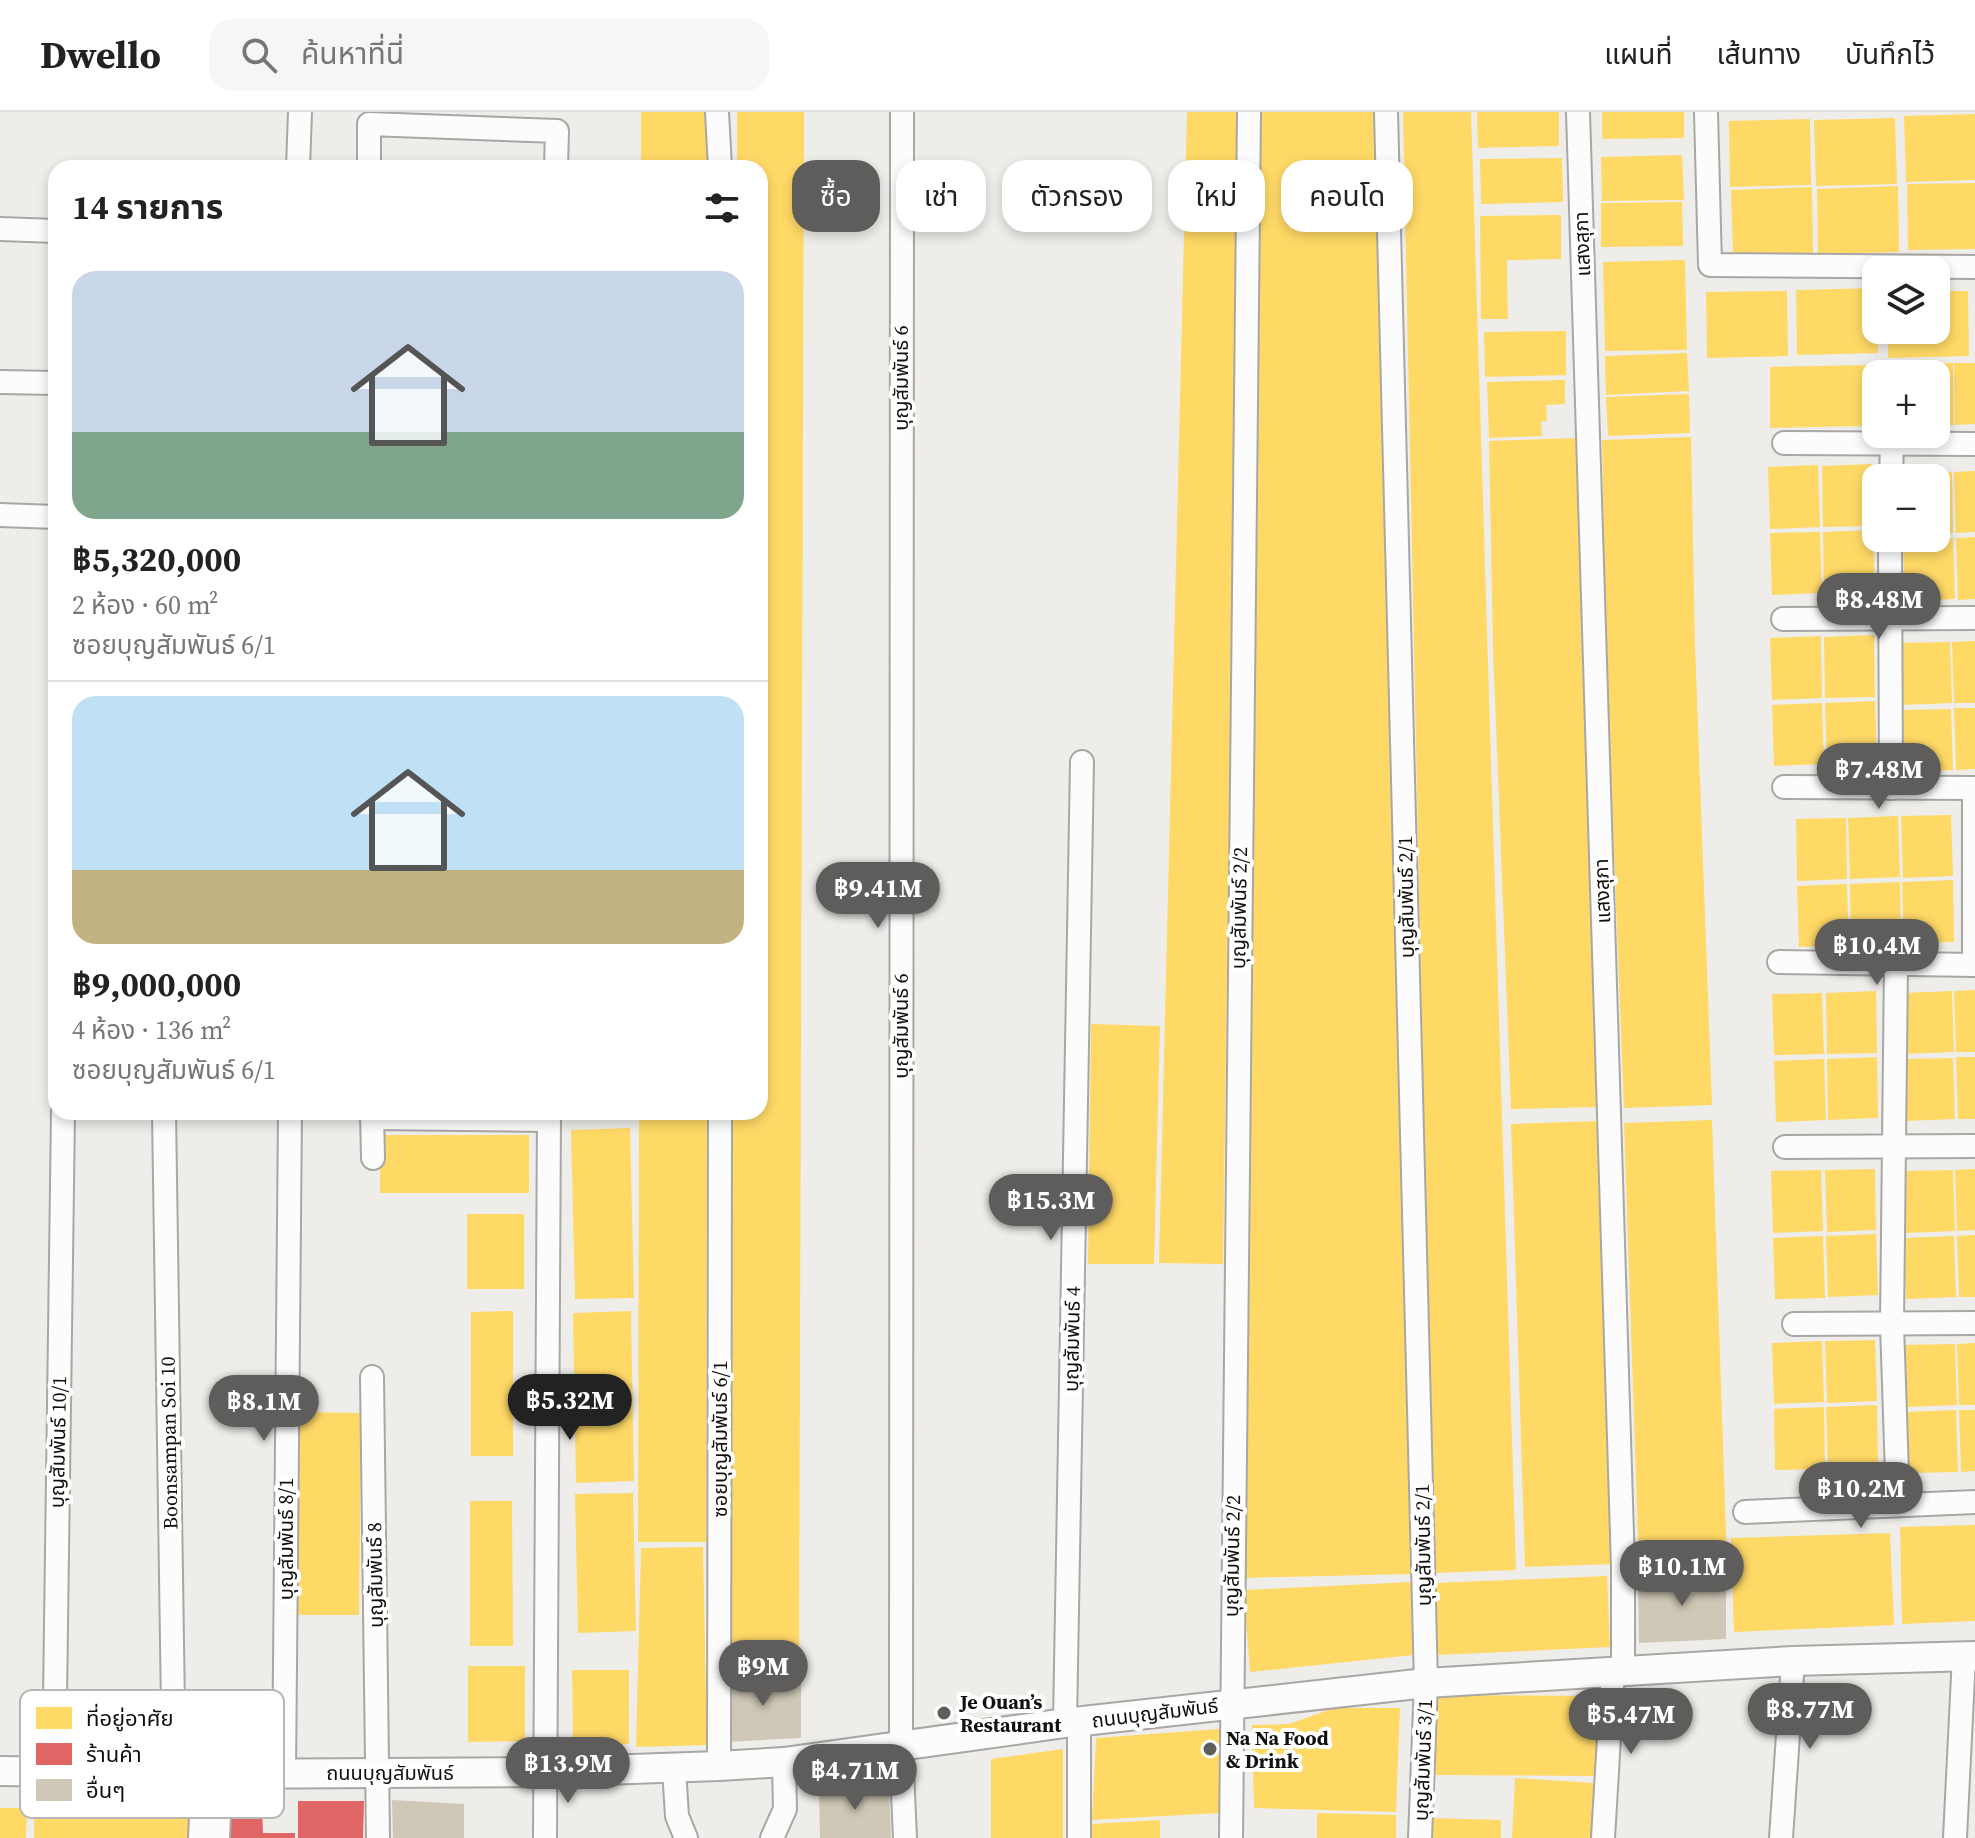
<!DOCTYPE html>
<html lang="th">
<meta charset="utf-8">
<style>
:root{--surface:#fff;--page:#f6f6f6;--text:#222;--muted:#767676;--line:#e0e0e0;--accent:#5f5d5b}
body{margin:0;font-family:"Source Serif 4","Noto Sans Thai",serif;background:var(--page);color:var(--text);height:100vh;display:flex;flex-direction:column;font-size:30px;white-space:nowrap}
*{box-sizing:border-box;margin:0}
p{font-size:26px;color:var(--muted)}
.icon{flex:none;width:44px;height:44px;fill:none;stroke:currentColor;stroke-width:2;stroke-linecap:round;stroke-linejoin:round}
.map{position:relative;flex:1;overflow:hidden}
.panel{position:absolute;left:48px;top:48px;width:720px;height:960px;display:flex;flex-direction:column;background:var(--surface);border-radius:24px;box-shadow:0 4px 12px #0003}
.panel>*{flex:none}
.top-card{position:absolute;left:792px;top:48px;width:760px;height:72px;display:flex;gap:16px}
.tools{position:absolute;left:1862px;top:144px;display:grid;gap:16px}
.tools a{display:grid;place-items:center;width:88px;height:88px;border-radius:16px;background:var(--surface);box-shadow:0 4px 12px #0003;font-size:40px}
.price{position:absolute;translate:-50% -68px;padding:0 18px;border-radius:28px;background:var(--accent);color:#fff;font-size:26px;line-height:52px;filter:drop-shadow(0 2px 4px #0008)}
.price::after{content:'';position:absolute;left:50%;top:48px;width:24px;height:18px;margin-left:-12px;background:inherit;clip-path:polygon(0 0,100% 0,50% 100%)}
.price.active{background:#222;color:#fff}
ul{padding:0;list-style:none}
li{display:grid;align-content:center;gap:16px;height:424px;padding:0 24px}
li+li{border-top:2px solid var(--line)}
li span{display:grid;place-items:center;height:248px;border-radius:24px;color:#555}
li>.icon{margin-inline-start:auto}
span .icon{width:144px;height:144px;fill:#fffc;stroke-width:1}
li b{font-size:34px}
h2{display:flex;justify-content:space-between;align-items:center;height:96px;padding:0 24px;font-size:34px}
.chip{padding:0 28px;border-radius:24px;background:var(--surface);box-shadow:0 4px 12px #0003;font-size:28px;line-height:72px}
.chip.active{background:var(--accent);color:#fff}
header{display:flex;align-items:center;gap:48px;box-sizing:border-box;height:112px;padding:0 40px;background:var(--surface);border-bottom:2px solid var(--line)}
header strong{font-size:38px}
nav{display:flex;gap:44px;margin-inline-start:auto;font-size:28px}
.search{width:560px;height:72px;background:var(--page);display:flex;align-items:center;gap:20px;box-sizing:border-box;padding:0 28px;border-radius:24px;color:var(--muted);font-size:30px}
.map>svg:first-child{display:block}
.homes{fill:#ffd966}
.shops{fill:#e06666}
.building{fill:#cfc8b6}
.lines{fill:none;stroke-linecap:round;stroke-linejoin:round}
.minor-casing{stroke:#a9a7a5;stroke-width:26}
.tertiary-casing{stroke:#a9a7a5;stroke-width:32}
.minor{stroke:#fdfcfc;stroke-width:22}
.tertiary{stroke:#fdfcfc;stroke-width:28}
.poi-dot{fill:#5f5d5b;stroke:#fff;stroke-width:3}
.labels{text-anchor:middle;stroke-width:8;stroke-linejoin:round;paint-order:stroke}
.street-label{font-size:20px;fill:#11100e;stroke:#fff}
.poi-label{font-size:20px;font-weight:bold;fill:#11100e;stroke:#fff;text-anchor:start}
.key{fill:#fff;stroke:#b8b7b7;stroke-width:2}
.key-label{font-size:22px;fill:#11100e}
</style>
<header>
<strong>Dwello</strong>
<div class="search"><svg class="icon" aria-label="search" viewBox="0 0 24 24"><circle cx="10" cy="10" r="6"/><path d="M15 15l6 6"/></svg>ค้นหาที่นี่</div>
<nav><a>แผนที่</a><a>เส้นทาง</a><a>บันทึกไว้</a></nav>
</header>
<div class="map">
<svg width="1975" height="1726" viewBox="0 0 1975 1726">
<rect width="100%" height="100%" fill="#efedea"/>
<g class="homes">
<rect x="641" y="0" width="68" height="56"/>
<path d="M737,0h67l-5,1557 -69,-1 2,-556h28v-944h-23z"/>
<path d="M1187,0h52l-16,1152 -64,-1z"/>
<path d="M1256,0h119l37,1462 -171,4z"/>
<path d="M1403,0h68l45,1458 -83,3z"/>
<path d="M1477,0h82v34l-81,2z"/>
<path d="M1602,0h82v26l-82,1z"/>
<path d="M1975,2v66l-69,2 -2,-66z"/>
<path d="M1895,6l2,66 -81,2 -2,-66z"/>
<path d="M1810,7l1,66 -81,2 -1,-66z"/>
<path d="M1682,43l2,45 -82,1 -1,-44z"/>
<path d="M1562,46l1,44 -82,2 -1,-45z"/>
<path d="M1975,71v66l-67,1 -1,-66z"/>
<path d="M1898,74l1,66 -81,2 -1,-65z"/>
<path d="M1812,75l1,66 -80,2 -2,-65z"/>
<path d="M1682,90l1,44 -82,1v-44z"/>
<path d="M1561,103v44l-54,1 1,59h-27l-1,-103z"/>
<path d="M1685,148l2,90 -82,1 -2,-89z"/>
<path d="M1876,176l2,65 -81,2 -1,-65z"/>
<path d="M1787,179l1,65 -81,2 -1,-66z"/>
<path d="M1936,179h32l1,65 -81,2v-28h48z"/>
<path d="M1566,219v44l-81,2 -1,-45z"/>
<path d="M1687,241l2,38 -83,4 -1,-39z"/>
<path d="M1953,251l1,62h-18v-51h-33v-10z"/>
<path d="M1954,251h21v61l-20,1z"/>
<path d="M1870,253l1,61 -101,2v-61z"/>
<path d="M1565,268v24l-19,1 1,16h-6l1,15 -53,2 -2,-56z"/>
<path d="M1689,282l1,39 -82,3 -2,-39z"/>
<path d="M1691,325l4,207 17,461 -88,3 -18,-460 -4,-208z"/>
<path d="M1577,326l5,207 17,462 -88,2 -18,-460 -4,-208z"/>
<path d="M1872,352l1,62 -50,1 -1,-61z"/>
<path d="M1818,353l2,62 -50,2 -2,-62z"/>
<path d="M1975,359v61l-19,1 -2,-61z"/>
<path d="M1952,360l1,61 -17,1v-56h-34v-5z"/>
<path d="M1873,418l2,61 -51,2 -1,-61z"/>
<path d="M1820,420l2,61 -50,2 -2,-62z"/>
<path d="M1975,425v62l-17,1 -2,-62z"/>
<path d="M1953,426l2,61 -50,2 -2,-61z"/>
<path d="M1874,523l1,62 -50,1 -1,-61z"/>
<path d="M1821,524l1,62 -50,2 -2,-62z"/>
<path d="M1975,529v62h-21l-2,-61z"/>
<path d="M1950,530l2,61 -50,2 -2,-62z"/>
<path d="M1875,589l2,61 -50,2 -2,-61z"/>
<path d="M1822,591l2,61 -50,2 -2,-61z"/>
<path d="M1954,596h21v61l-19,1z"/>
<path d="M1951,597l2,61 -50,2 -2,-62z"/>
<path d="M1951,703l2,61 -50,2 -2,-62z"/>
<path d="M1898,704l2,61 -50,2 -2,-61z"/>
<path d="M1846,706l1,61 -50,2 -1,-62z"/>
<path d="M1953,768l1,62 -50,1 -2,-61z"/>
<path d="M1900,770l1,62 -50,2 -1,-62z"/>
<path d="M1847,772l2,61 -50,2 -2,-61z"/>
<path d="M1975,878v62h-19l-2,-61z"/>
<path d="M1876,879l1,62 -50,1 -1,-61z"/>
<path d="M1952,879l2,61 -50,2 -2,-61z"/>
<path d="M1822,881l2,61 -50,1 -2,-61z"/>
<path d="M1091,912l69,2 -6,238h-66z"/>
<path d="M1877,945l1,61 -50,2 -1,-61z"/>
<path d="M1956,945h19v62h-17z"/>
<path d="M1953,946l2,61 -50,2 -2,-62z"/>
<path d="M1824,947l2,61 -50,2 -2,-61z"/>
<path d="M573,1000h59v4l-59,1z"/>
<path d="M639,1000h68l-1,430h-68z"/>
<path d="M1712,1008l15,443 -88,3 -15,-443z"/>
<path d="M1599,1009l15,443 -89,3 -14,-443z"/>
<path d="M630,1016l4,170 -59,1 -4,-169z"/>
<rect x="380" y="1023" width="149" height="58"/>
<path d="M1875,1057l1,61 -49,2 -2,-62z"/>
<path d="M1975,1057v61l-18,1 -2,-61z"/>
<path d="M1821,1058l2,61 -50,2 -2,-62z"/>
<path d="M1953,1058l2,61 -50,2 -2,-62z"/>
<rect x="467" y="1102" width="57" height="75"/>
<path d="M1876,1122l2,61 -50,2 -2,-61z"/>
<path d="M1975,1123v62h-16l-2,-61z"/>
<path d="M1823,1124l2,62 -50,1 -2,-61z"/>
<path d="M1954,1124l2,61 -50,2 -2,-61z"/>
<path d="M513,1199v145h-42v-144z"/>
<path d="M631,1199l3,170 -58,2 -3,-170z"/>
<path d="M1875,1228l2,61 -50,2 -2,-62z"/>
<path d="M1822,1229l2,61 -50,2 -2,-61z"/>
<path d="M1975,1231v62h-16l-2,-61z"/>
<path d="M1955,1232l2,61 -50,2 -2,-62z"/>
<path d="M1877,1293l1,62 -50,1 -2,-61z"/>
<path d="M1824,1295l1,62 -50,1 -1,-61z"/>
<path d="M1956,1298l2,62 -50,1 -2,-61z"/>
<path d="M1959,1298h16v61l-14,1z"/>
<path d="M300,1300l61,1 -2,202h-61z"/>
<path d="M633,1381l3,138 -58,2 -3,-139z"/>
<path d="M470,1389h42l1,145h-43z"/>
<path d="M1975,1413v96l-73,3 -2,-97z"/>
<path d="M1890,1421l4,92 -160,7 -3,-94z"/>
<path d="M703,1435l4,198 -71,2 5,-199z"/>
<path d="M1607,1464l3,71 -172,8 -3,-72z"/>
<path d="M1412,1470l1,73 -163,17 -6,-82z"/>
<path d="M468,1554h57v75l-57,1z"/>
<path d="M572,1558h57v74l-56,1z"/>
<path d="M1435,1583l165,1 -3,80 -166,-1z"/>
<path d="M1334,1596h66l-4,104 -142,-4 -2,-83 37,-1z"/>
<path d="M1219,1617l1,84 -128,7 4,-82z"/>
<path d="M1063,1637v89h-72v-79z"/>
<path d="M1515,1666l79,5 -3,55h-79z"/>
<path d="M34,1695l161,4v27h-161z"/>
<path d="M0,1696h27l-1,30h-26z"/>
<path d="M1317,1701l79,2v23h-79z"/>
<path d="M1430,1706l71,2v18h-71z"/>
<path d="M1160,1708v18h-70v-14z"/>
</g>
<g class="shops">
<path d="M298,1689h66l-1,37h-65z"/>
<path d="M222,1691l40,1 1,29h32v5h-73z"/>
</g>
<g class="building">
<path d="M1726,1462v65l-87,4 -1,-66z"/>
<path d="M727,1563l74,3v60l-75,4z"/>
<path d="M889,1673l2,53h-71l-1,-50z"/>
<path d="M392,1688l72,4v34h-71z"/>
</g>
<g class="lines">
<defs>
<g id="minor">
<path d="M717,0l3,56"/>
<path d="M902,0l-1,1635 4,91"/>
<path d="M1386,0l40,1571 -6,155"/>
<path d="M1578,0l45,1455v104"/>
<path d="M1706,0l4,153 265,2"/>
<path d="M298,56l2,-56"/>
<path d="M369,56v-44l188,7 -1,37"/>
<path d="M0,117l56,2"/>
<path d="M0,270l56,1"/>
<path d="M1784,331l191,1"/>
<path d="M1891,366l1,-35"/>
<path d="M0,403l56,2"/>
<path d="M1890,426l1,250"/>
<path d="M1783,507l192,-1"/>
<path d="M1784,675l191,1"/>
<path d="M1974,676v177"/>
<path d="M1779,850l196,3"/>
<path d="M1896,852l-4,360 6,181"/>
<path d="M164,1000l10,662"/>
<path d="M372,1000l1,46"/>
<path d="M372,1006l177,2"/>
<path d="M1785,1035l190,-1"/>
<path d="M1794,1212l181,-1"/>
<path d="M372,1265l6,461"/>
<path d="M1745,1400l230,-10"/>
<path d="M1079,1610v116"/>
<path d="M1065,1611l17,-961"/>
<path d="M719,1654l1,-654"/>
<path d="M674,1657l3,47 9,22"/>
<path d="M54,1660l9,-660"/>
<path d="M284,1662l6,-662"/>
<path d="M200,1726l3,-64"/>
<path d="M218,1726l3,-64"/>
<path d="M545,1726l4,-726"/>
<path d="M772,1726l13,-29 -1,-47"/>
<path d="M1231,1726l18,-1726"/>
<path d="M1603,1726l10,-167"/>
<path d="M1781,1726l12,-177"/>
<path d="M1955,1726l9,-182"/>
</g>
<path id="tertiary" d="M0,1659l203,3 341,-2 175,-6 65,-4 281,-39 361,-40 367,-22 182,-5"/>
</defs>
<use href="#minor" class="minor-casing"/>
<use href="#tertiary" class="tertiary-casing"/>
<use href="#minor" class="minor"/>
<use href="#tertiary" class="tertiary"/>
</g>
<g class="poi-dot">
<circle cx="944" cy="1601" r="8"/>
<circle cx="1210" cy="1637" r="8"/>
</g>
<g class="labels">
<g class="street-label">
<text transform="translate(1582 132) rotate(-92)" y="7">แสงสุภา</text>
<text transform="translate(901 266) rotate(-90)" y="7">บุญสัมพันธ์ 6</text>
<text transform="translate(1602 779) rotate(-92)" y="7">แสงสุภา</text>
<text transform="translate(1406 785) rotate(-91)" y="7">บุญสัมพันธ์ 2/1</text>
<text transform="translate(1239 796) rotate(-89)" y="7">บุญสัมพันธ์ 2/2</text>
<text transform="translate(901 914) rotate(-90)" y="7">บุญสัมพันธ์ 6</text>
<text transform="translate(1072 1227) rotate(-89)" y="7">บุญสัมพันธ์ 4</text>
<text transform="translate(720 1327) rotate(-90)" y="7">ซอยบุญสัมพันธ์ 6/1</text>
<text transform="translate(58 1330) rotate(-89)" y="7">บุญสัมพันธ์ 10/1</text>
<text transform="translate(169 1331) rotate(-91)" y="7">Boonsampan Soi 10</text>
<text transform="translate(286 1427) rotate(-90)" y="7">บุญสัมพันธ์ 8/1</text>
<text transform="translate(1423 1433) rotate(-91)" y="7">บุญสัมพันธ์ 2/1</text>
<text transform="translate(1232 1444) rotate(-89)" y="7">บุญสัมพันธ์ 2/2</text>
<text transform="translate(375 1463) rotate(-91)" y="7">บุญสัมพันธ์ 8</text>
<text transform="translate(1155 1601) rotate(-7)" y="7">ถนนบุญสัมพันธ์</text>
<text transform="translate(1423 1648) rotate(-88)" y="7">บุญสัมพันธ์ 3/1</text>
<text x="390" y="1668">ถนนบุญสัมพันธ์</text>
</g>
<g class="poi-label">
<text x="960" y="1597">Je Ouan’s<tspan x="960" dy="23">Restaurant</tspan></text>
<text x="1226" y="1633">Na Na Food<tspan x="1226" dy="23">&amp; Drink</tspan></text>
</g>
</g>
<rect x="20" y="1578" width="264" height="128" rx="12" class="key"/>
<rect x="36" y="1595" width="36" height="22" fill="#ffd966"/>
<rect x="36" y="1631" width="36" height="22" fill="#e06666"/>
<rect x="36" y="1667" width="36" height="22" fill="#cfc8b6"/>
<g class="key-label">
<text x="86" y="1614">ที่อยู่อาศัย</text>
<text x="86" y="1650">ร้านค้า</text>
<text x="86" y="1686">อื่นๆ</text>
</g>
</svg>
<div class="tools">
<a><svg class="icon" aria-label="layers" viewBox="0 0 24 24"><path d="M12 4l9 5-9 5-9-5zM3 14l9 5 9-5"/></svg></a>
<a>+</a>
<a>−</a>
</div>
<b class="price" style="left:1879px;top:529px">฿8.48M</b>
<b class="price" style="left:1879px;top:699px">฿7.48M</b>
<b class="price" style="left:878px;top:818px">฿9.41M</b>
<b class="price" style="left:1877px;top:875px">฿10.4M</b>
<b class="price" style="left:1051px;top:1130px">฿15.3M</b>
<b class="price active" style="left:570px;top:1330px">฿5.32M</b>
<b class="price" style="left:264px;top:1331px">฿8.1M</b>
<b class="price" style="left:1861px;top:1418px">฿10.2M</b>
<b class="price" style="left:1682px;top:1496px">฿10.1M</b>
<b class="price" style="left:763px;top:1596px">฿9M</b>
<b class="price" style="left:1810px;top:1639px">฿8.77M</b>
<b class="price" style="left:1631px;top:1644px">฿5.47M</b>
<b class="price" style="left:568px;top:1693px">฿13.9M</b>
<b class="price" style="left:855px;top:1700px">฿4.71M</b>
<div class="top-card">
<a class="chip active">ซื้อ</a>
<a class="chip">เช่า</a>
<a class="chip">ตัวกรอง</a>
<a class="chip">ใหม่</a>
<a class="chip">คอนโด</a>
</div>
<section class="panel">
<h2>14 รายการ<svg class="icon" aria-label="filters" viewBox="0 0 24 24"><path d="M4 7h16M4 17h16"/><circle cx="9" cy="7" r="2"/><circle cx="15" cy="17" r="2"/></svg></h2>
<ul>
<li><span style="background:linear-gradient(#c9d6e8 65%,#7fa58c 0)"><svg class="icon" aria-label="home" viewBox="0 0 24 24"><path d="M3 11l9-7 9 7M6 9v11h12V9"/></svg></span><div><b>฿5,320,000</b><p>2 ห้อง · 60 m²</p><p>ซอยบุญสัมพันธ์ 6/1</p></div></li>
<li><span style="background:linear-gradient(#bfe0f5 70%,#c2b280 0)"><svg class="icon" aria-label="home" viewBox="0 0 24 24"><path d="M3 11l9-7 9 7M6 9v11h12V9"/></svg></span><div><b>฿9,000,000</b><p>4 ห้อง · 136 m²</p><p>ซอยบุญสัมพันธ์ 6/1</p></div></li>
</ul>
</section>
</div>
